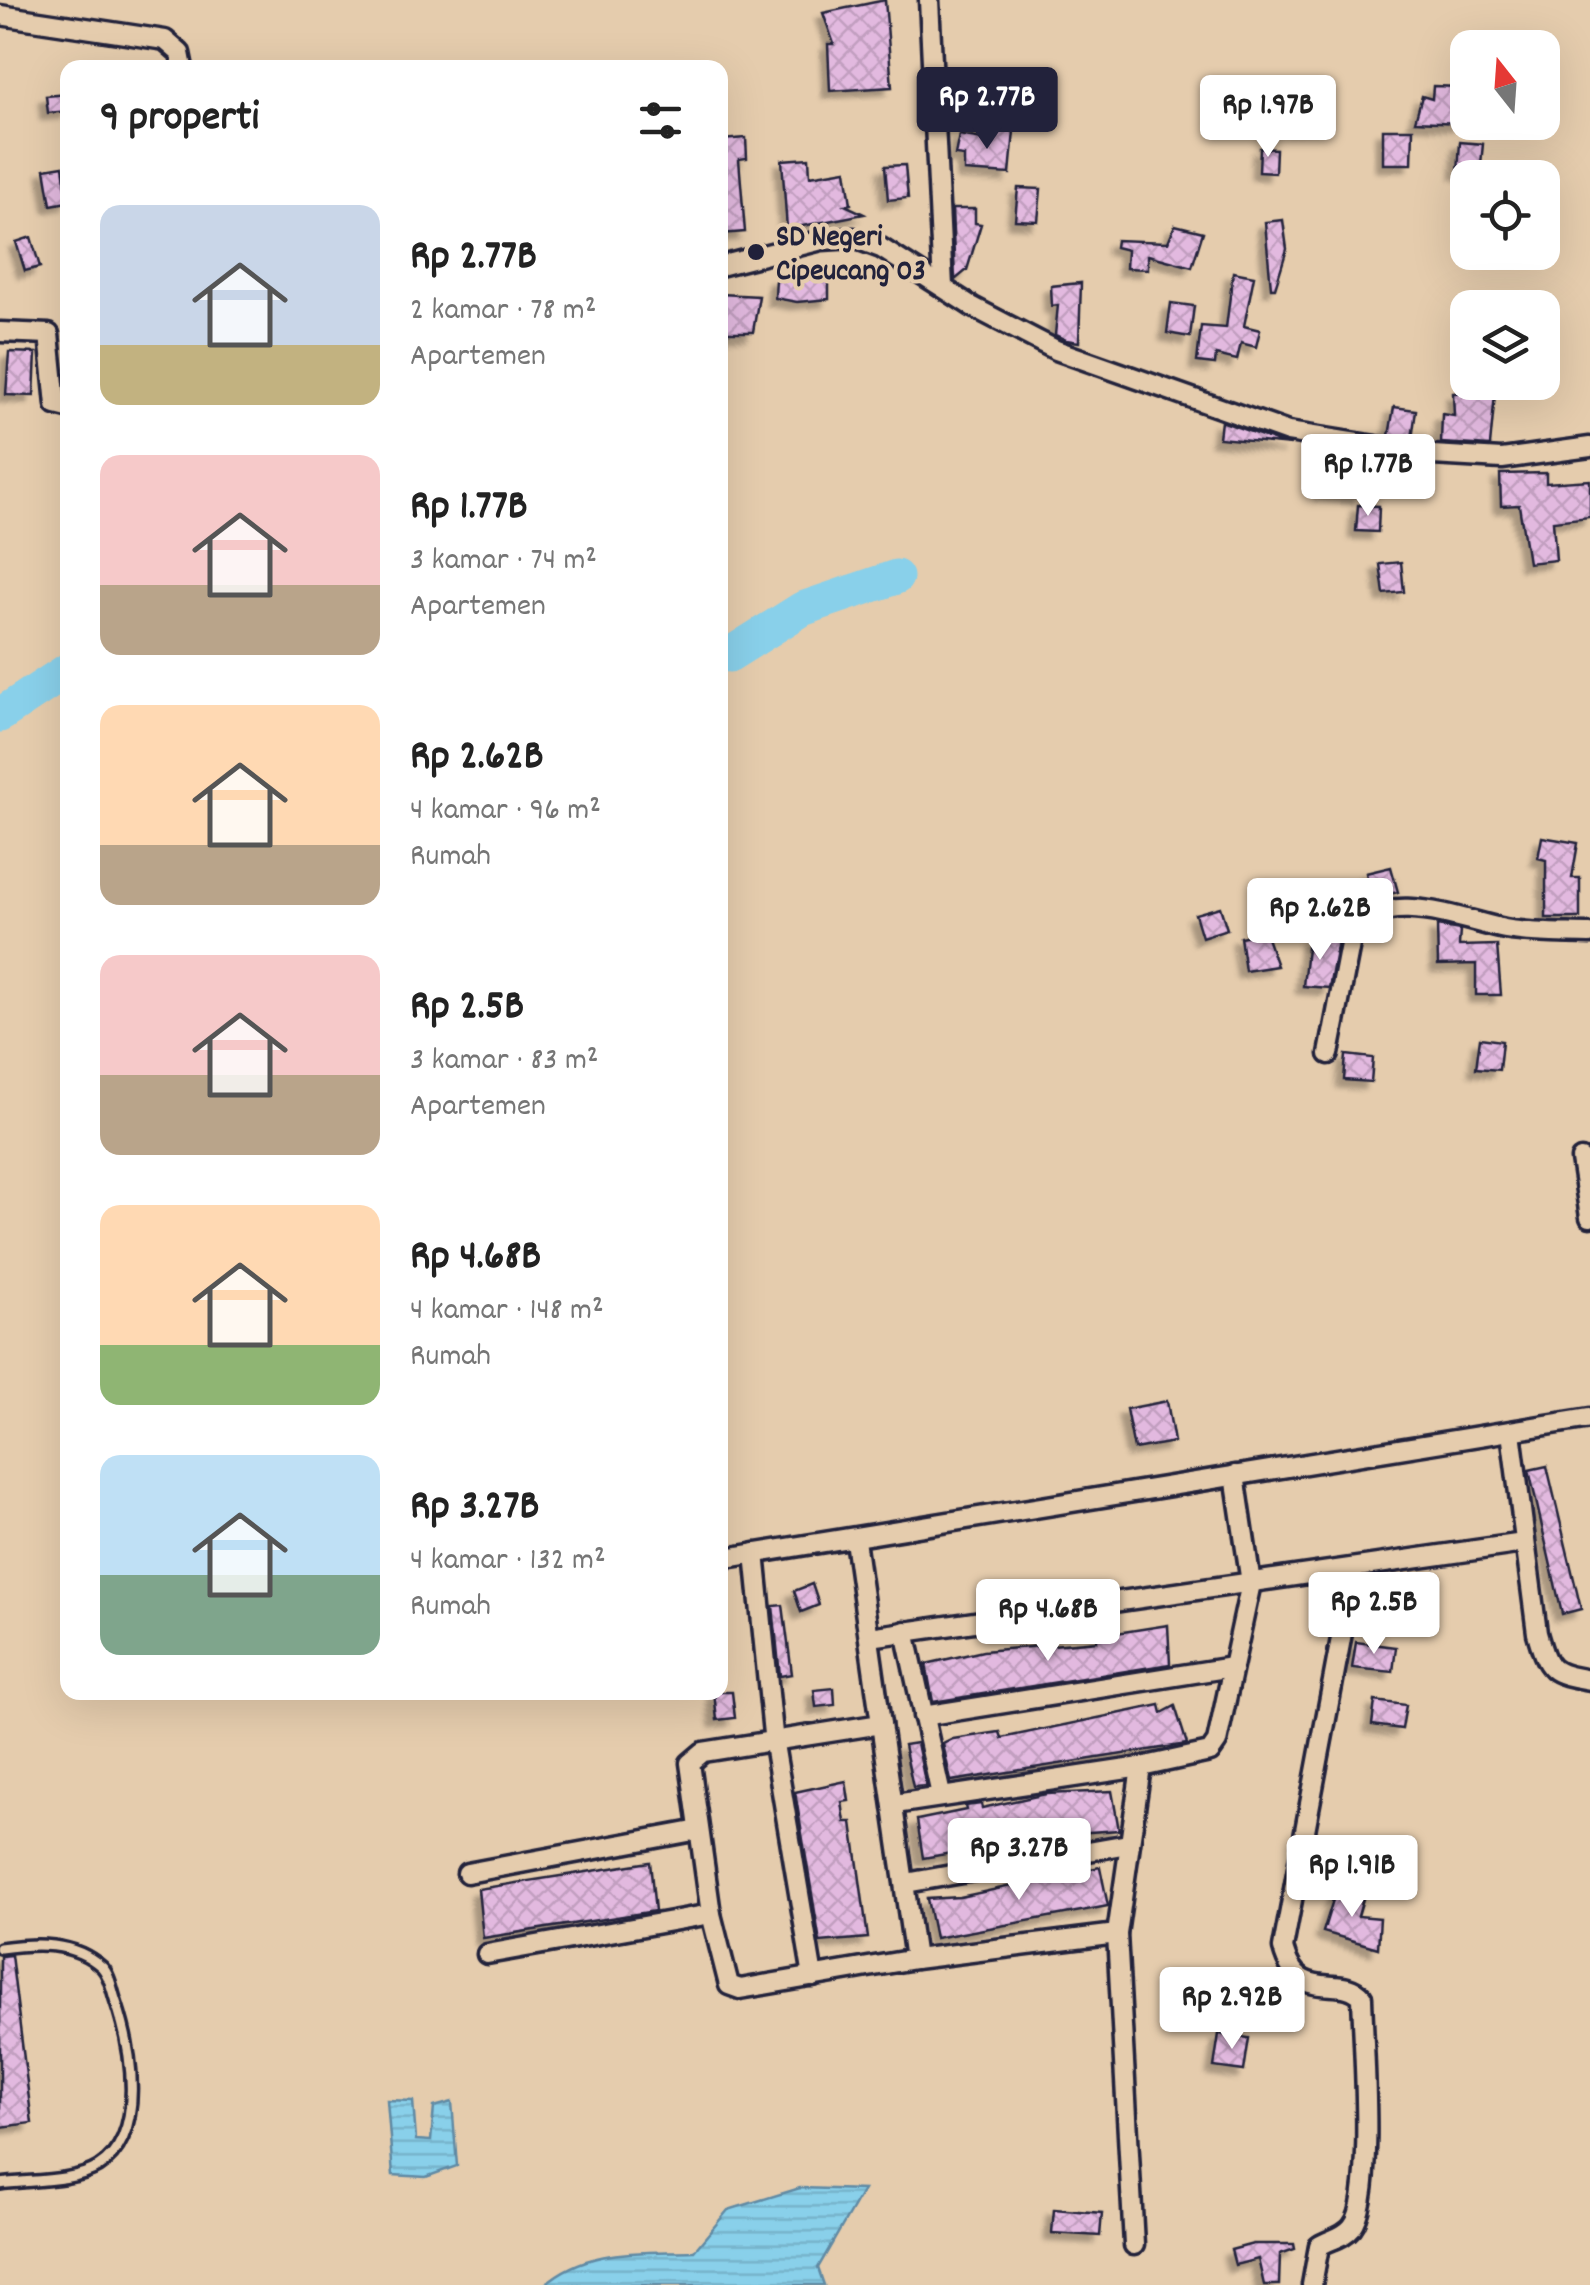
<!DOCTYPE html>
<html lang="id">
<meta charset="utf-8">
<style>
:root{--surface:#fff;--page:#f2f2f2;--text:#222;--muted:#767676;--accent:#22223b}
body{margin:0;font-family:Dekko,sans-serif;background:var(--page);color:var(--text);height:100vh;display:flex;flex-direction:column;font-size:38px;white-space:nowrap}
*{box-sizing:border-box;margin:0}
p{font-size:32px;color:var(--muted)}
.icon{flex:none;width:55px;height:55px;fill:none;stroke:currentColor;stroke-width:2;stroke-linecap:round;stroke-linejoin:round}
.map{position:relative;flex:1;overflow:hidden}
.drawer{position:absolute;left:60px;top:60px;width:668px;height:1640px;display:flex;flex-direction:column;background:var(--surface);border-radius:20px;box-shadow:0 10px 40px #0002}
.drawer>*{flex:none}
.needle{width:65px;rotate:343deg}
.fabs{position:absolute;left:1450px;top:30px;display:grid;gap:20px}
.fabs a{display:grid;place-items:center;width:110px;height:110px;border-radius:20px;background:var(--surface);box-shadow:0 10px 40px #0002;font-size:50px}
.price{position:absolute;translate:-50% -85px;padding:0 22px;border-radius:10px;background:#fff;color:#222;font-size:32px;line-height:65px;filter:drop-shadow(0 2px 5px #0008)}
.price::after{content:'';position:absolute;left:50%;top:60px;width:30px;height:22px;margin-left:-15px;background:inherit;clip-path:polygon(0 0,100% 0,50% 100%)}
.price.current{background:var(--accent);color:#fff}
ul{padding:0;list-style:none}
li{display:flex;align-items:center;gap:30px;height:250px;padding:0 40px}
li span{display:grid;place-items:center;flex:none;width:280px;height:200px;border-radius:20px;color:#555}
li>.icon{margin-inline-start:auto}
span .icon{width:120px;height:120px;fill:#fffc;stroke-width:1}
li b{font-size:42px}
h2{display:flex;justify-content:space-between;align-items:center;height:120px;padding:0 40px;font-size:42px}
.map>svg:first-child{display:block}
.water{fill:url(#water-rules);stroke:#608aa4;stroke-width:2.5}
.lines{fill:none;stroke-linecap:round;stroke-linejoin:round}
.river{stroke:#89d0ea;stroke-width:35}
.building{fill:url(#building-cross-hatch);stroke:#22223b;stroke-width:2.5;filter:url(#shadow)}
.lane-casing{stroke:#22223b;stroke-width:16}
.street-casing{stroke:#22223b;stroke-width:25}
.lane{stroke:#e5ccad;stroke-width:9}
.street{stroke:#e5ccad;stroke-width:18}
.poi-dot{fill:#22223b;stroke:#e5ccad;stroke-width:4}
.labels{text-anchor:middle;stroke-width:8;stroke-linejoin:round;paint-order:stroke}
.poi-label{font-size:30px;font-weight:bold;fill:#22223b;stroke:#e5ccad;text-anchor:start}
</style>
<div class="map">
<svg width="1590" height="2285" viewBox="0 0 1590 2285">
<defs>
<pattern id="water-rules" width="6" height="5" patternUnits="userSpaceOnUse" patternTransform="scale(2.5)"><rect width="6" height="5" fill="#89d0ea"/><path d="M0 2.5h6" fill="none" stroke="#76b2ca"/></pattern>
<pattern id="building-cross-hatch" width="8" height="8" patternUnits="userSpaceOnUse" patternTransform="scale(2.5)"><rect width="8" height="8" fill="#e2b9df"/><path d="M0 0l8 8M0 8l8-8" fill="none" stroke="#c29fc0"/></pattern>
<filter id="shadow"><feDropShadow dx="-7" dy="7" stdDeviation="2.5" flood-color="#0004"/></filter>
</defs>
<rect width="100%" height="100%" fill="#e5ccad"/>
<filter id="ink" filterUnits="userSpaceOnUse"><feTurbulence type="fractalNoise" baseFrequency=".01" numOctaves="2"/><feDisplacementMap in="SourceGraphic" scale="20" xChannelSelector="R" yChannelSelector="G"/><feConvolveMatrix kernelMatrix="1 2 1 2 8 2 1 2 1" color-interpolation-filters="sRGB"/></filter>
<g filter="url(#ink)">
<g class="water">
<path d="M387,2100l26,1 3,39 15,1 3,-34 18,-5 5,64 -31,11 -33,-2z"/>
<path d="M800,2188l63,2 -45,78 6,17h-280c43,-38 96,-32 150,-34l34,-41z"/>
</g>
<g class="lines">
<g class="river">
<path d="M720,652l9,3 73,-46 94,-32"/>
<path d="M0,715l68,-45"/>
</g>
</g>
<g class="building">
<path d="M885,0l7,87 -62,4 -2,-47h6l-11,-31z"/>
<path d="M1322,84l5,38 -32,4 -5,-38z"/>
<path d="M1433,86l28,1 -1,36 -45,-2 7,-25 10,3z"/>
<path d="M68,94v17l-20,2 -2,-17z"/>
<path d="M990,129l24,2 -4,43 -46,-3v-15l-9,-1 4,-20 30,5z"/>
<path d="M1383,129h30l-1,35h-29z"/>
<path d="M746,138l1,20 -8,1 6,73 -25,2 1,-94z"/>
<path d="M1460,142l23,2 -3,30 -22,-2z"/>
<path d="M1260,148l16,1 -1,24 -16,-1z"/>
<path d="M809,158l1,18 36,-6 5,34 -6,1 19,9 -77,15 -5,-69z"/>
<path d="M905,165l3,33 -20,2 -3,-34z"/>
<path d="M63,166l5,36 -17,3 -6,-36z"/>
<path d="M1018,188l23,1 -3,32 -23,-1z"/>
<path d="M952,209h23v14l6,1 -14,46 -12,10z"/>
<path d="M1283,220l4,29 -12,39h-4l-6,-66z"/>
<path d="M1175,225l28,7 -11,35 -44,-12v14l-22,-1 1,-18 -12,-3 1,-7 52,2z"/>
<path d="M31,237l9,30 -15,4 -9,-29z"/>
<path d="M1233,272l21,4 -10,50 16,4 -4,17 -15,-4 -4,17 -21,-5 -1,9 -18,-2 4,-36 25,2z"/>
<path d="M776,278l53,1v20l-32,3 -22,-4z"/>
<path d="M1081,283l-2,59 -13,-2 -11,-5 3,-30 -6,1 -1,-20z"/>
<path d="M720,294l39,2 -6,36h-33z"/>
<path d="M1171,303l23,3 -4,31 -23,-4z"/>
<path d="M9,352l27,1 -2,43 -28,-1z"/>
<path d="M1478,392l17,2 -5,52 -49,-3 1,-29 12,2 -1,-23z"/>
<path d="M1394,407l22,3 -4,29 -23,-3z"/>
<path d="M1221,421l63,23 7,1 -72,-7z"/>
<path d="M1546,473v10l44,-3v37l-37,4 3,39 -28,3 -9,-58 -18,1 -1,-32z"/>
<path d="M1325,475l37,5 -2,17 -38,-5z"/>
<path d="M1358,505l21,1 -1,26 -22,-1z"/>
<path d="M1401,562l3,30 -20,2 -4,-30z"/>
<path d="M1542,837l36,6 -6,35h8v40h-34v-58l-8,-2z"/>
<path d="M1391,867l7,25 -26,6 -6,-25z"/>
<path d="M1220,907l7,22 -25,8 -7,-23z"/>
<path d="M1437,926l23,4 -1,16 38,-1 4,50h-25v-31l-38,1z"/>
<path d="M1265,932l12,34 -32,5 -5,-34z"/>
<path d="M1308,938l30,3 -9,47 -26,-2z"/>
<path d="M1480,1038l22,3 -3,29 -23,-2z"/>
<path d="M1346,1055l27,3 -2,24 -27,-2z"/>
<path d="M1167,1401l7,41 -40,7 -8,-40z"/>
<path d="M1547,1466l34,143 -19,5 -33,-144z"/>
<path d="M812,1584l7,21 -18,7 -7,-21z"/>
<path d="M783,1605l9,69 -12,2 -7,-70z"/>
<path d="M1168,1625l2,39 -237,38 -7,-38 57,-13 114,-10v-5z"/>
<path d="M1356,1642l40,5 -3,25 -41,-4z"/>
<path d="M834,1688l1,17 -19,2 -2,-17z"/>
<path d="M714,1692h18l3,26 -18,2z"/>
<path d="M1375,1701l31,4 -4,24 -30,-4z"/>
<path d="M1160,1705l2,8 13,-7 12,38 -236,37 -8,-37 10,-5 47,-7 2,6z"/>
<path d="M917,1743l9,43 -13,1 -9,-42z"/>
<path d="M846,1781l3,20 -7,1 3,20h7l16,116 -48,4 -25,-150z"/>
<path d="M1112,1791l7,39 -60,4 -136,24 -6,-38 49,-10 -1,-4 16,-2 1,4 64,-14z"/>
<path d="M650,1862l5,49 -172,27 -5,-49z"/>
<path d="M1100,1867l8,39 -173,32 -8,-39 33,-2z"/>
<path d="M1337,1887l27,8 -6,21 22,2 -2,30 -55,-16z"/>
<path d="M11,1955l21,168 -32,4v-171z"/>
<path d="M1219,2034l30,4 -5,33 -30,-4z"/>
<path d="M1054,2209l48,4 -2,23 -48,-3z"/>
<path d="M1253,2244h41l1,5 -15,5 -1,31h-15l-6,-26 -23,6 -4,-15z"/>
</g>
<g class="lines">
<defs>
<path id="lane" d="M0,1948c36,-5 73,-7 102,19 8,8 10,24 14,35 15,45 32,134 -18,165 -24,15 -70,13 -98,17"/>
<g id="street">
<path d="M929,0l14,287"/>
<path d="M0,15l165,25 15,13 3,15"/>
<path d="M720,266l102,-26 32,-2 27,10 92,59 83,43 232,82 144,23 70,4 88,-12"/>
<path d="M0,332l49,2 7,71 12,3"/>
<path d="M1329,1054l23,-120c30,-49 112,-13 153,-5 27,5 57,4 85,5"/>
<path d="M1581,1159l9,58"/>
<path d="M1511,1432l26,201c11,39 13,40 53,47"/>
<path d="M855,1540l26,184 -178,28 -13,11 21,151 18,71 11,4 175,-30 202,-25 24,-167"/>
<path d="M755,1553l19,191 39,233"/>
<path d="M720,1559l870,-141"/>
<path d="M905,1631l36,164"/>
<path d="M870,1637l654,-94"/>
<path d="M923,1716l309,-49"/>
<path d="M881,1724l34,235"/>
<path d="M895,1804l246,-37 69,-15 7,-10 34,-159 -16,-108"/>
<path d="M467,1873l232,-43"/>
<path d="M906,1883l222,-39"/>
<path d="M1117,1934l17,311"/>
<path d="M487,1954l224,-40"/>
<path d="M1312,2285l7,-39c12,-7 24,-8 33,-19 24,-29 11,-186 10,-230 -21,-25 -64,9 -79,-49l71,-379"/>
</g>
</defs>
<use href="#lane" class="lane-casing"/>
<use href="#street" class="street-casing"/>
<use href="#lane" class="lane"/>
<use href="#street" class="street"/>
</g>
</g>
<circle class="poi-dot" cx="756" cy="252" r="10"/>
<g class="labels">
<g class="poi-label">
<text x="776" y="245">SD Negeri<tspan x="776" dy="34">Cipeucang 03</tspan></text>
</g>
</g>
</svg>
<div class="fabs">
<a><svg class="needle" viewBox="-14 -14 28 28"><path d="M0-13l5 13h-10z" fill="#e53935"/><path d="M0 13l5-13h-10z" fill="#767676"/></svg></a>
<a><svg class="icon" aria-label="locate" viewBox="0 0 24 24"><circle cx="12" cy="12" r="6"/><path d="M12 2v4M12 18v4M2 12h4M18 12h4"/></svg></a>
<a><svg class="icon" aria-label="layers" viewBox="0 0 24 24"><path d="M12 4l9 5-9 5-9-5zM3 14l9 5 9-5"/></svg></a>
</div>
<b class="price current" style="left:987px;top:152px">Rp 2.77B</b>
<b class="price" style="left:1268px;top:160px">Rp 1.97B</b>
<b class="price" style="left:1368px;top:519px">Rp 1.77B</b>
<b class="price" style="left:1320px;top:963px">Rp 2.62B</b>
<b class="price" style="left:1374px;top:1657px">Rp 2.5B</b>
<b class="price" style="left:1048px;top:1664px">Rp 4.68B</b>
<b class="price" style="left:1019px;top:1903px">Rp 3.27B</b>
<b class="price" style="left:1352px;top:1920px">Rp 1.91B</b>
<b class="price" style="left:1232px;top:2052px">Rp 2.92B</b>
<section class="drawer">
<h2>9 properti<svg class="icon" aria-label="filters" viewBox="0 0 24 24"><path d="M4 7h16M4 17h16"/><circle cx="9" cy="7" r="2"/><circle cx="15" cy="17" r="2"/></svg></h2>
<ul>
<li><span style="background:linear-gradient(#c9d6e8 70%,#c2b280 0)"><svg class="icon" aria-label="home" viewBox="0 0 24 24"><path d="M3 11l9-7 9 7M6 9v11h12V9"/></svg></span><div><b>Rp 2.77B</b><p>2 kamar · 78 m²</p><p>Apartemen</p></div></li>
<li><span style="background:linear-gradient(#f6c9c9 65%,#b9a48a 0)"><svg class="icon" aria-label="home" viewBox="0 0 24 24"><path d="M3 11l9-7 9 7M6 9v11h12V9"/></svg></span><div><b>Rp 1.77B</b><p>3 kamar · 74 m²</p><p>Apartemen</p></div></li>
<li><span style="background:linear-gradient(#ffd9b3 70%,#b9a48a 0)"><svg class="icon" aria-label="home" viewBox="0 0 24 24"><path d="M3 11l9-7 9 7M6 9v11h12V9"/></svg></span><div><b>Rp 2.62B</b><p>4 kamar · 96 m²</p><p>Rumah</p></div></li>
<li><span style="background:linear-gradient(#f6c9c9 60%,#b9a48a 0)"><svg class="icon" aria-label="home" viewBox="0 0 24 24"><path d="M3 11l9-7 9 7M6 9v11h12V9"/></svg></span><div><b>Rp 2.5B</b><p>3 kamar · 83 m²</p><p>Apartemen</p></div></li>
<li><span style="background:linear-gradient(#ffd9b3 70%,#8fb573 0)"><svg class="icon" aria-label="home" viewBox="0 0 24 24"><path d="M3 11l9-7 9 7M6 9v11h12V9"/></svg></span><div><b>Rp 4.68B</b><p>4 kamar · 148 m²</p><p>Rumah</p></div></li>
<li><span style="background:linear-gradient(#bfe0f5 60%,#7fa58c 0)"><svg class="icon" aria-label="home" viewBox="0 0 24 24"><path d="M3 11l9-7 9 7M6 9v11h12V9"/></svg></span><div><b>Rp 3.27B</b><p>4 kamar · 132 m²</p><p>Rumah</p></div></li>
</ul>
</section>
</div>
